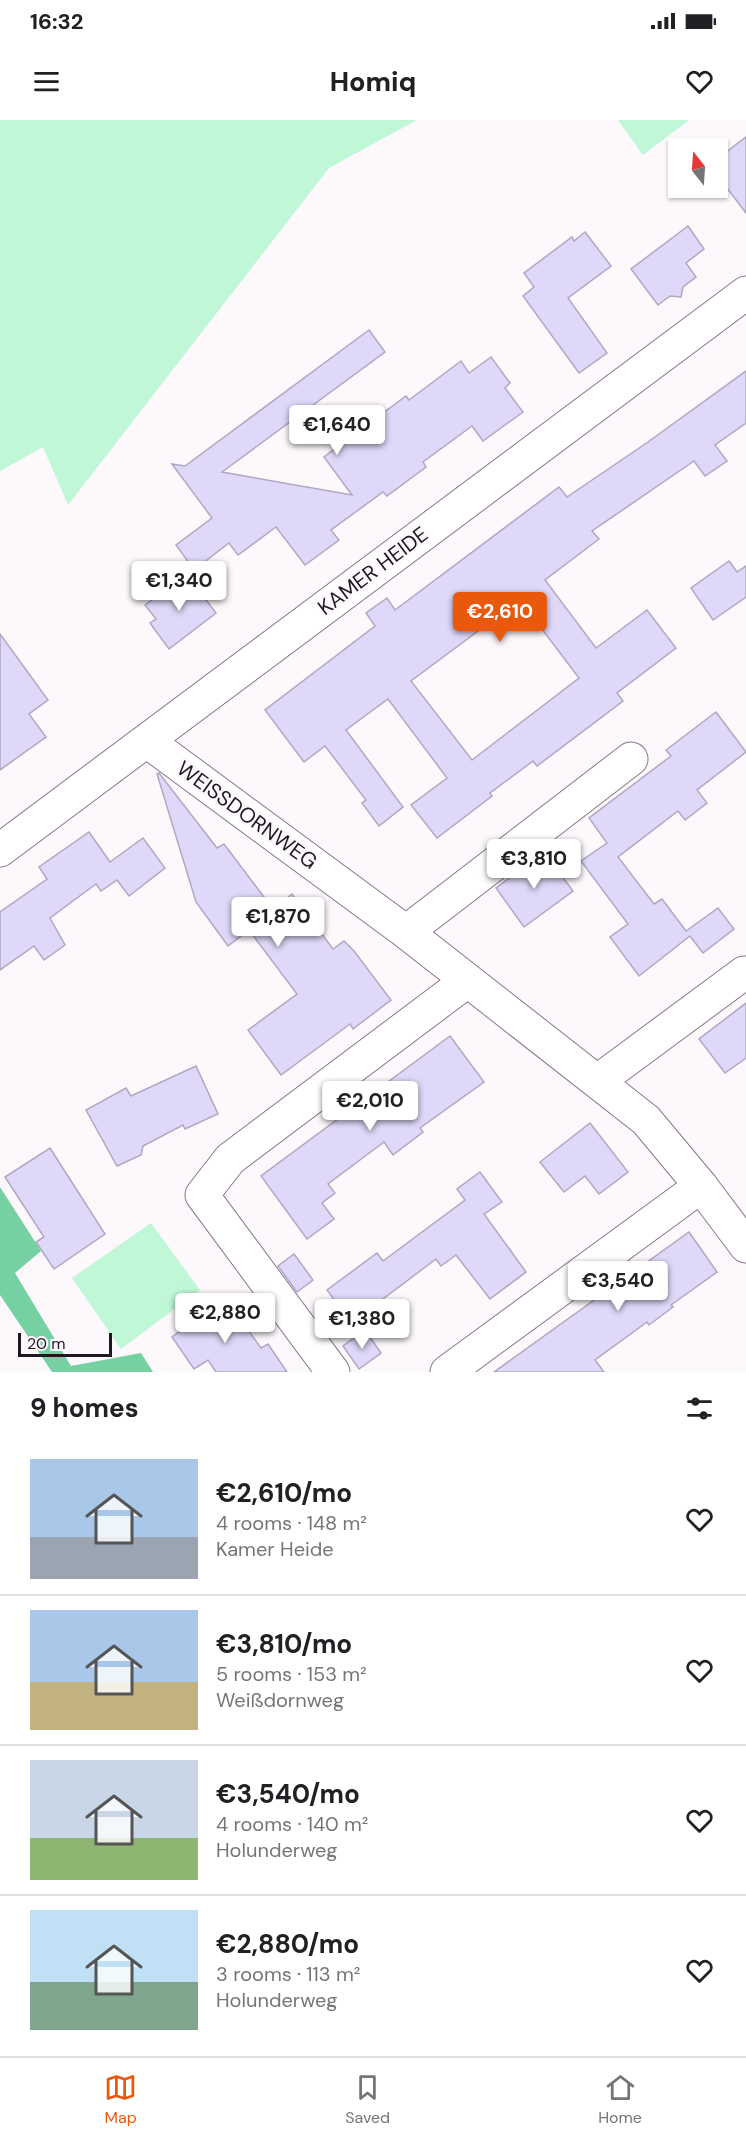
<!DOCTYPE html>
<meta charset="utf-8">
<style>
:root{--surface:#fff;--page:#f6f6f6;--text:#202124;--muted:#757577;--line:#e0e0e0;--accent:#ea580c}
body{margin:0;font-family:"DM Sans",sans-serif;background:var(--page);color:var(--text);height:100vh;display:flex;flex-direction:column;font-size:22px;white-space:nowrap}
*{box-sizing:border-box;margin:0}
p{font-size:20px;color:var(--muted)}
.icon{flex:none;width:33px;height:33px;fill:none;stroke:currentColor;stroke-width:2;stroke-linecap:round;stroke-linejoin:round}
.map{position:relative;height:1252px;overflow:hidden}
.sheet{display:flex;flex-direction:column;background:var(--surface);flex:1}
.sheet>*{flex:none}
.needle{width:39px;rotate:343deg}
.fabs{position:absolute;left:668px;top:18px;display:grid;gap:12px}
.fabs a{display:grid;place-items:center;width:60px;height:60px;border-radius:0px;background:var(--surface);box-shadow:0 2px 4px #0004;font-size:30px}
.scale{position:absolute;left:18px;bottom:15px;width:94px;box-sizing:border-box;padding-left:6px;border:3px solid #201820;border-top:0;font-size:16px;line-height:21px;white-space:nowrap;color:#201820;-webkit-text-stroke:4px #fcf8fc;paint-order:stroke}
.price{position:absolute;translate:-50% -51px;padding:0 14px;border-radius:6px;background:#fff;color:#222;font-size:20px;line-height:39px;filter:drop-shadow(0 2px 3px #0008)}
.price::after{content:'';position:absolute;left:50%;top:36px;width:18px;height:14px;margin-left:-9px;background:inherit;clip-path:polygon(0 0,100% 0,50% 100%)}
.price.active{background:var(--accent);color:#fff}
ul{padding:0;list-style:none}
li{display:flex;align-items:center;gap:18px;height:150px;padding:0 30px}
li+li{border-top:2px solid var(--line)}
li span{display:grid;place-items:center;flex:none;width:168px;height:120px;border-radius:0px;color:#555}
li>.icon{margin-inline-start:auto}
span .icon{width:72px;height:72px;fill:#fffc;stroke-width:1}
li b{font-size:26px}
h2{display:flex;justify-content:space-between;align-items:center;height:72px;padding:0 30px;font-size:26px}
.status{display:flex;justify-content:space-between;align-items:center;height:42px;padding:0 30px;background:var(--surface);direction:ltr}
.status svg{height:16px;fill:currentColor}
header{display:flex;justify-content:space-between;align-items:center;height:78px;padding:0 30px;background:var(--surface);font-size:27px;font-weight:800}
.dock{display:flex;justify-content:space-around;align-items:center;height:84px;border-top:2px solid var(--line);background:var(--surface);font-size:16px;color:var(--muted)}
.dock a{display:grid;justify-items:center;gap:3px}
.dock .active{color:var(--accent)}
.map>svg:first-child{display:block}
.green{fill:#bff7d7}
.forest{fill:#75d1a2}
.building{fill:#e0d8f9;stroke:#aea8c2;stroke-width:1.5;fill-rule:evenodd}
.lines{fill:none;stroke-linecap:round;stroke-linejoin:round}
.minor-casing{stroke:#8a778c;stroke-width:35}
.minor{stroke:#fff;stroke-width:33}
.labels{text-anchor:middle;stroke-width:6;stroke-linejoin:round;paint-order:stroke}
.street-label{font-size:21px;fill:#201820;stroke:#fcf8fc}
</style>
<div class="status"><b>16:32</b><svg viewBox="0 0 49 12"><path d="M0 12V9h3v3zM5 12V6h3v6zM10 12V3h3v9zM15 12V0h3v12zM26 1h20v11H26zM47 4h2v5h-2z"/></svg></div>
<header><svg class="icon" aria-label="menu" viewBox="0 0 24 24"><path d="M4 6h16M4 12h16M4 18h16"/></svg>Homiq<svg class="icon" aria-label="heart" viewBox="0 0 24 24"><path d="M12 20l-8-8c-3-5 5-10 8-4 3-6 11-1 8 4z"/></svg></header>
<div class="map">
<svg width="746" height="1252" viewBox="0 0 746 1252">
<rect width="100%" height="100%" fill="#fcf8fc"/>
<g class="green">
<path d="M0,0h417l-88,48 -261,337 -25,-58 -43,24z"/>
<path d="M618,0h71l-46,35z"/>
<path d="M151,1103l49,67 -79,59 -49,-71z"/>
</g>
<path class="forest" d="M0,1067l41,64 -26,22 56,93 70,-13 12,19h-101l-52,-77z"/>
<g class="building">
<path d="M746,17v76l-29,-38v-16z"/>
<path d="M688,106l16,23 -18,14 10,14 -13,10 -2,10 -11,-1 -12,9 -27,-36z"/>
<path d="M585,112l26,34 -43,32 39,55 -28,20 -56,-77 11,-9 -10,-14 48,-36 2,4z"/>
<path d="M369,210l16,22 -163,120 130,23 -28,-38 82,-61 3,4 52,-39 8,12 22,-16 19,26 -5,5 18,24 -40,29 -11,-15 -49,36 3,5 -39,29 -4,-4 -52,38 8,10 -34,25 -29,-38 -38,28 -9,-12 -35,27 -18,-25 36,-27 -40,-54 13,2z"/>
<path d="M746,251v52l-31,22 12,16 -22,15 -11,-15 -102,70 7,8 -54,41 51,68 51,-38 29,38 -59,45 6,8 -86,65 -4,-5 -43,32 2,3 -55,42 -26,-33 36,-27 -59,-79 -42,31 57,77 -24,19 -17,-23 4,-3 -41,-54 -21,16 -39,-52 110,-84 -9,-13 21,-15 8,12 164,-123 8,10 81,-55zM520,480l59,78 -107,82 -61,-79z"/>
<path d="M729,441l8,11 9,-6v31l-33,23 -22,-32z"/>
<path d="M187,455l29,38 -47,36 -19,-26 6,-4 -11,-14z"/>
<path d="M0,514l48,66 -19,14 17,23 -46,33z"/>
<path d="M716,592l30,40 -49,38 10,13 -22,17 -7,-9 -60,46 36,47 8,-5 24,32 32,-23 16,21 -31,24 -13,-17 -51,40 -29,-39 18,-13 -47,-63 26,-18 -18,-25 82,-62 -5,-6z"/>
<path d="M159,653l58,75 7,-4 49,65 19,-15 41,55 11,-8 10,10 37,49 -38,29 -3,-5 -69,51 -33,-45 49,-36 -48,-64 -21,16 -32,-44 -39,-128z"/>
<path d="M89,712l21,30 33,-24 22,30 -36,28 -12,-16 -16,11 -5,-7 -46,34 15,27 -21,15 -10,-14 -34,24v-58l47,-33 -8,-12z"/>
<path d="M544,732l29,39 -49,36 -28,-39z"/>
<path d="M746,883v55l-21,15 -26,-34z"/>
<path d="M450,916l34,46 -64,46 3,4 -30,23 -9,-13 -56,42 7,9 -13,10 12,16 -27,20 -46,-63z"/>
<path d="M196,946l22,48 -33,15 -2,-4 -40,21 -2,9 -24,11 -31,-56 40,-22 5,8z"/>
<path d="M590,1003l38,49 -29,22 -14,-18 -21,16 -24,-30z"/>
<path d="M50,1028l55,86 -51,35 -18,-27 8,-5 -39,-60z"/>
<path d="M480,1052l22,30 -18,12 42,58 -36,27 -34,-44 -15,11 -5,-7 -85,64 -24,-33 50,-37 6,8 82,-61 -8,-11z"/>
<path d="M689,1112l28,40 -46,33 2,2 -24,18 -2,-3 -52,38 9,12h-110z"/>
<path d="M294,1134l19,26 -16,12 -19,-26z"/>
<path d="M226,1179l35,49 7,-4 19,28h-71l-8,-12 -14,9 -22,-32z"/>
<path d="M365,1210l16,23 -22,16 -16,-23z"/>
</g>
<g class="lines">
<defs>
<g id="minor">
<path d="M147,621l259,191 240,188 55,66 45,60"/>
<path d="M0,730l746,-557"/>
<path d="M406,812l225,-173"/>
<path d="M598,961l146,-108"/>
<path d="M333,1252l-131,-177 28,-36 237,-178"/>
<path d="M447,1252l254,-186"/>
</g>
</defs>
<use href="#minor" class="minor-casing"/>
<use href="#minor" class="minor"/>
</g>
<g class="labels">
<g class="street-label">
<text transform="translate(373 451) rotate(-37)" y="7">KAMER HEIDE</text>
<text transform="translate(247 695) rotate(36)" y="7">WEISSDORNWEG</text>
</g>
</g>
</svg>
<div class="fabs">
<a><svg class="needle" viewBox="-14 -14 28 28"><path d="M0-13l5 13h-10z" fill="#e53935"/><path d="M0 13l5-13h-10z" fill="#757577"/></svg></a>
</div>
<div class="scale">20 m</div>
<b class="price" style="left:337px;top:336px">€1,640</b>
<b class="price" style="left:179px;top:492px">€1,340</b>
<b class="price active" style="left:500px;top:523px">€2,610</b>
<b class="price" style="left:534px;top:770px">€3,810</b>
<b class="price" style="left:278px;top:828px">€1,870</b>
<b class="price" style="left:370px;top:1012px">€2,010</b>
<b class="price" style="left:618px;top:1192px">€3,540</b>
<b class="price" style="left:225px;top:1224px">€2,880</b>
<b class="price" style="left:362px;top:1230px">€1,380</b>
</div>
<section class="sheet">
<h2>9 homes<svg class="icon" aria-label="filters" viewBox="0 0 24 24"><path d="M4 7h16M4 17h16"/><circle cx="9" cy="7" r="2"/><circle cx="15" cy="17" r="2"/></svg></h2>
<ul>
<li><span style="background:linear-gradient(#a9c7e8 65%,#9aa5b1 0)"><svg class="icon" aria-label="home" viewBox="0 0 24 24"><path d="M3 11l9-7 9 7M6 9v11h12V9"/></svg></span><div><b>€2,610/mo</b><p>4 rooms · 148 m²</p><p>Kamer Heide</p></div><svg class="icon" aria-label="heart" viewBox="0 0 24 24"><path d="M12 20l-8-8c-3-5 5-10 8-4 3-6 11-1 8 4z"/></svg></li>
<li><span style="background:linear-gradient(#a9c7e8 60%,#c2b280 0)"><svg class="icon" aria-label="home" viewBox="0 0 24 24"><path d="M3 11l9-7 9 7M6 9v11h12V9"/></svg></span><div><b>€3,810/mo</b><p>5 rooms · 153 m²</p><p>Weißdornweg</p></div><svg class="icon" aria-label="heart" viewBox="0 0 24 24"><path d="M12 20l-8-8c-3-5 5-10 8-4 3-6 11-1 8 4z"/></svg></li>
<li><span style="background:linear-gradient(#c9d6e8 65%,#8fb573 0)"><svg class="icon" aria-label="home" viewBox="0 0 24 24"><path d="M3 11l9-7 9 7M6 9v11h12V9"/></svg></span><div><b>€3,540/mo</b><p>4 rooms · 140 m²</p><p>Holunderweg</p></div><svg class="icon" aria-label="heart" viewBox="0 0 24 24"><path d="M12 20l-8-8c-3-5 5-10 8-4 3-6 11-1 8 4z"/></svg></li>
<li><span style="background:linear-gradient(#bfe0f5 60%,#7fa58c 0)"><svg class="icon" aria-label="home" viewBox="0 0 24 24"><path d="M3 11l9-7 9 7M6 9v11h12V9"/></svg></span><div><b>€2,880/mo</b><p>3 rooms · 113 m²</p><p>Holunderweg</p></div><svg class="icon" aria-label="heart" viewBox="0 0 24 24"><path d="M12 20l-8-8c-3-5 5-10 8-4 3-6 11-1 8 4z"/></svg></li>
</ul>
</section>
<nav class="dock">
<a class="active"><svg class="icon" aria-label="map" viewBox="0 0 24 24"><path d="M3 6l6-2 6 2 6-2v14l-6 2-6-2-6 2zM9 4v14M15 6v14"/></svg>Map</a>
<a><svg class="icon" aria-label="saved" viewBox="0 0 24 24"><path d="M7 4h10v16l-5-4-5 4z"/></svg>Saved</a>
<a><svg class="icon" aria-label="home" viewBox="0 0 24 24"><path d="M3 11l9-7 9 7M6 9v11h12V9"/></svg>Home</a>
</nav>
